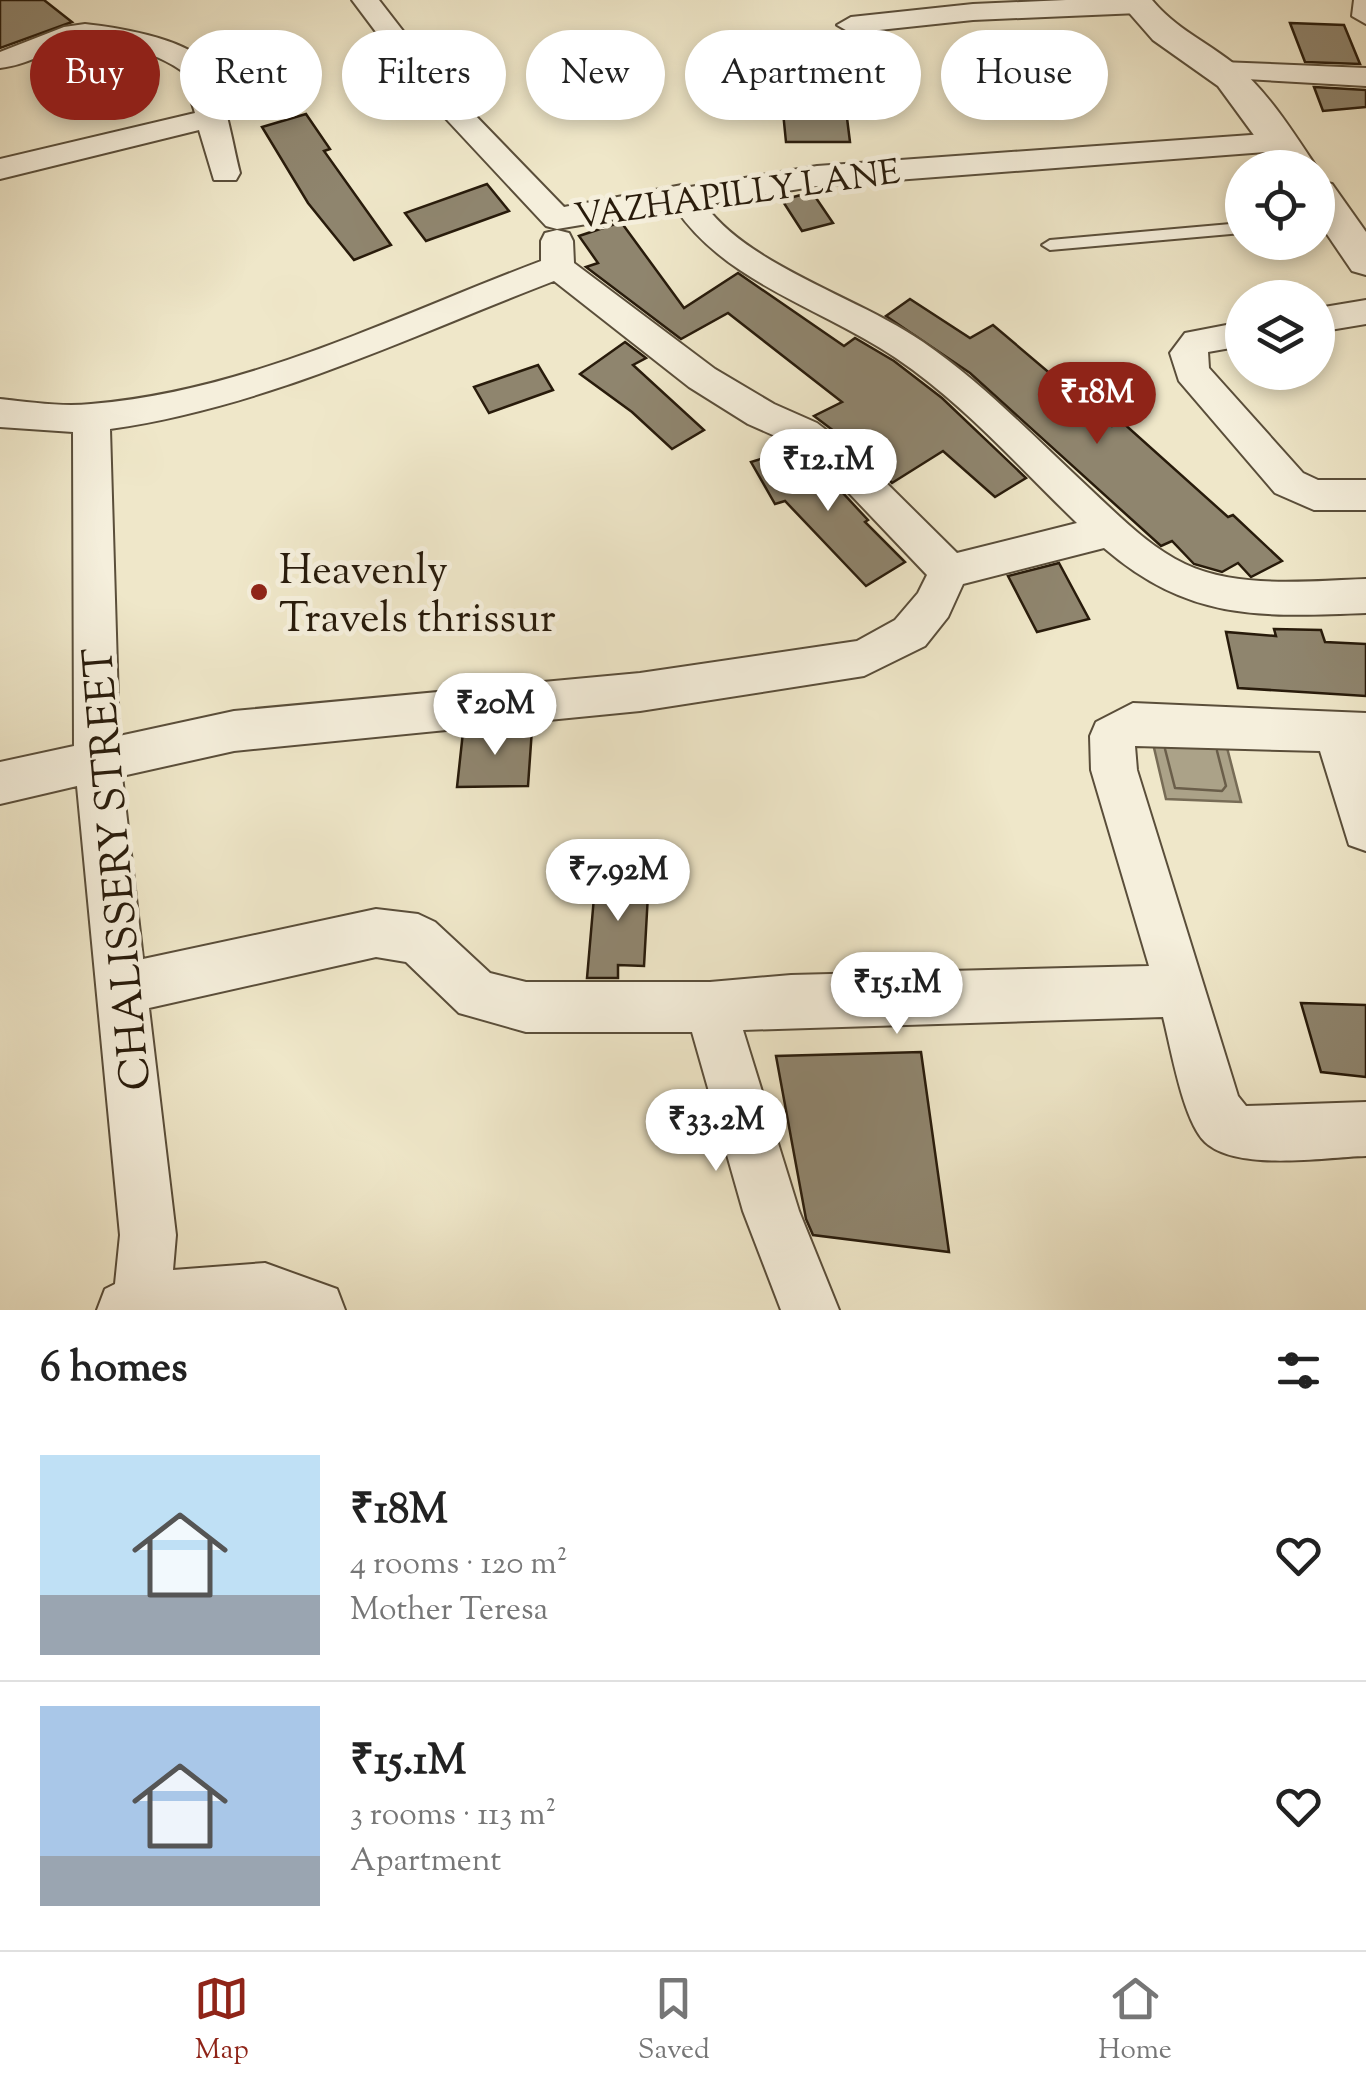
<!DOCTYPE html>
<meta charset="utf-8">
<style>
:root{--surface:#fff;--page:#f6f6f6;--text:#222;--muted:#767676;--line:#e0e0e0;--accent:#8f2418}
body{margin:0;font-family:"Sorts Mill Goudy",serif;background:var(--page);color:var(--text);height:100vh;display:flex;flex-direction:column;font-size:38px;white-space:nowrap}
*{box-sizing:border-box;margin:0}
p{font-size:32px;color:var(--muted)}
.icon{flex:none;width:55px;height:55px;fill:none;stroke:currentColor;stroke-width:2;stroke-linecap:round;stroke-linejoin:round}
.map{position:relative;height:1310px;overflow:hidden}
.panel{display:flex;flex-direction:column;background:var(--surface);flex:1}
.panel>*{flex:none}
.hud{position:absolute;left:30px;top:30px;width:1308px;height:90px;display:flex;gap:20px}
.controls{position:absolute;left:1225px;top:150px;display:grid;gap:20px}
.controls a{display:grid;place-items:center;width:110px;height:110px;border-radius:50%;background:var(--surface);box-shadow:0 5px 15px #0003;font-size:50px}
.price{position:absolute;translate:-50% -85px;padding:0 22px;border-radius:35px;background:#fff;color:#222;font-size:32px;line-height:65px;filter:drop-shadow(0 2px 5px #0008)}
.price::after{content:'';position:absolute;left:50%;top:60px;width:30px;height:22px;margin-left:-15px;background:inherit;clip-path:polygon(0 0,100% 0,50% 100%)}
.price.on{background:var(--accent);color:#fff}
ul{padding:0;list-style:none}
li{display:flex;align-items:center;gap:30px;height:250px;padding:0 40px}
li+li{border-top:2px solid var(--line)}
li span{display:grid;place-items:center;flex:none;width:280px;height:200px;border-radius:0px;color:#555}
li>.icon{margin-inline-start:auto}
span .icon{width:120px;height:120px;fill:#fffc;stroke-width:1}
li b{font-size:42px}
h2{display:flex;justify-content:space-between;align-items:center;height:120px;padding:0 40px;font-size:42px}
.tag{padding:0 35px;border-radius:45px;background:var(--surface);box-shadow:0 5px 15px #0003;font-size:35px;line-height:90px}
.tag.on{background:var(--accent);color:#fff}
.dock{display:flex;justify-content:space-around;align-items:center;height:140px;border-top:2px solid var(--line);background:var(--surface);font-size:28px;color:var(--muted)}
.dock a{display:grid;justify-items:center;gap:5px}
.dock .on{color:var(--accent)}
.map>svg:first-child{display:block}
.water{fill:#aba288;stroke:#776c56;stroke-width:2.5}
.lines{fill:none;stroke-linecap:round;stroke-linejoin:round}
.shore{stroke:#6a5e4a;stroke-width:2.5}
.building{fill:#8f856e;stroke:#281b0b;stroke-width:2.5}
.service-casing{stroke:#5a4e3a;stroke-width:4}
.minor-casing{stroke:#5a4e3a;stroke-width:4}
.tertiary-casing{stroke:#5a4e3a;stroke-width:4}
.service{fill:#f5efdc;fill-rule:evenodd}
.minor{fill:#f5efdc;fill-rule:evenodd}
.tertiary{fill:#f5efdc;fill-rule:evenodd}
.poi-dot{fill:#8f2418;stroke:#f5efdc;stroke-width:4}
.labels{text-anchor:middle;stroke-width:10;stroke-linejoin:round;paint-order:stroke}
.far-street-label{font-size:35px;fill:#281b0b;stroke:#f5efdc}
.poi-label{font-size:42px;fill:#281b0b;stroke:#f5efdc;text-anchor:start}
.street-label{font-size:42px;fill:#281b0b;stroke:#f5efdc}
</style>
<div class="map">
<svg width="1366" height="1310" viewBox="0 0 1366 1310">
<rect width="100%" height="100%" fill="#efe7c9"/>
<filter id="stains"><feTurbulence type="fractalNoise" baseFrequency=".002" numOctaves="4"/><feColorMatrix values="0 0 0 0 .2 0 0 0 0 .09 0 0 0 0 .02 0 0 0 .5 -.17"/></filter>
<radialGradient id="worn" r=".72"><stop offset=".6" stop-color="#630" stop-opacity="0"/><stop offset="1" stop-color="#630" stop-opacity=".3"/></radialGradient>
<path class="water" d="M1151,735l73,1 17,66 -75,-3z"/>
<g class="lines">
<path class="shore" d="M1165,749l10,39 47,3 4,-5 -9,-35"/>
</g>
<g class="building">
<path d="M0,0h44l28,22 -72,26z"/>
<path d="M1290,23l54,2 16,39 -55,-2z"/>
<path d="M1314,87l52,3v17l-43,4z"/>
<path d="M782,102h63l5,40h-64z"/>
<path d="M306,114l24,35 -6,2 67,94 -37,15 -46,-57 -46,-76z"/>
<path d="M487,184l22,27 -83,30 -21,-28z"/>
<path d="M812,192l21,31 -31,8 -20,-31z"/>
<path d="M621,222l63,86 54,-35 106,73 11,-8 39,23 48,37 84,80 -31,19 -52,-46 -51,32 -33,-33 -45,-34 28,-14 -114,-89 -47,26 -95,-72 12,-4 -19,-27z"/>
<path d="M910,299l60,39 23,-13 119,101 9,-5 107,96 5,-2 49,46 -31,16 -13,-14 -16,9 -28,-8 -22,-23 -11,5 -191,-173 -84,-57z"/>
<path d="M625,342l21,16 -13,7 71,65 -32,19 -40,-37 -52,-38z"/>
<path d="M538,365l15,25 -64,23 -15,-26z"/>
<path d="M793,449l34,27 41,44 -3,2 40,40 -39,24 -81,-85 -10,3 -24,-42z"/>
<path d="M1059,563l30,56 -52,13 -29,-56z"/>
<path d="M1274,629l47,1 4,12 41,2v52l-128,-8 -12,-56 50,4z"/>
<path d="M495,729h37l-4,57 -71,1 6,-55z"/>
<path d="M596,874l53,2 -5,90 -26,-1v13h-31z"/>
<path d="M1301,1003l65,2v72l-45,-5z"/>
<path d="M921,1052l28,200 -136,-17 -7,-16 -30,-163z"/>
</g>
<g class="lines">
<defs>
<path id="service" d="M1242,223v10l-192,17 -8,-5 8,-5z"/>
<g id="minor">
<path d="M352,0h27l62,80 123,127 118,-22 8,2 127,-21 461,-33 11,3 4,6 -4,6 -11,3 -461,35 -112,19c44,61 155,93 218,137 61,42 112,96 166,146 29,27 60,59 96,76 53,25 124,17 181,15v34c-107,4 -177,8 -262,-65l-141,36 -15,33 -23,29 -61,30 -224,35 -406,40 -112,25 21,183 233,-50 42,5 17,8 55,51 36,9h184l81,-7 358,-9 -58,-196 -1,-34 6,-14 37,-19 233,10v138l-17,-6 -29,-94 -185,-5 2,24 101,326 8,10 120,-4v54c-42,1 -129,16 -161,-14 -22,-21 -34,-94 -42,-125l-420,13 56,181 40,99h-58l-38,-99 -51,-179h-166l-67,-19 -53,-51 -30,-5 -227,51 27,227 -3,35 92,-7 72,26 8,21h-248l8,-21 10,-5 5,-49 -43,-449 -77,18v-42l74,-16 -1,-314 -73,-5v-28c30,3 61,8 91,5 158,-13 304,-88 450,-143v-20l4,-8 12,-3 12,3 4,8 1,22 141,106 59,35 43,19 39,30 101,100 120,-30c-58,-56 -114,-120 -181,-165 -72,-49 -170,-75 -220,-149l-119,20 -11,-3 -125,-134zM554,281l135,106 59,37 43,19 39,30 97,102 -9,18 -23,27 -38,21 -217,32 -406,38 -115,25 -9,-307c156,-22 298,-92 444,-148z"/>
<path d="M1066,0h83l3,5 -13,8 -166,7 -122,13 -14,-8 14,-8 122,-13z"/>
<path d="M1354,0h12v24l-14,-8z"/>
<path d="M85,24c30,3 97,14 119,37 20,23 28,82 36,112l-4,7h-22l-15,-50 -199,49v-20l195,-46 -13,-42c-21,-16 -80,-37 -106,-29 -27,8 -48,23 -76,26v-16l64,-25z"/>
<path d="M1221,62l145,6v18l-155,-9 -4,-6 4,-6z"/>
<path d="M1366,300v24l-48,8v-24z"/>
<path d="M1242,322v24l-34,6 1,16 94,105 15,7h48v30h-52l-39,-17 -96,-112 -9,-28 15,-20z"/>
</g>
<g id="tertiary">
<path d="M1118,0h34c23,28 53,41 81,63 34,27 60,69 84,105h-39l-60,-82 -65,-46z"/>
<path d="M1318,181l14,3 34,48v43l-14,-4 -34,-50z"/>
</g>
</defs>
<use href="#service" class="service-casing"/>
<use href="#minor" class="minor-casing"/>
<use href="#tertiary" class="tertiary-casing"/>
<use href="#service" class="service"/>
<use href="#minor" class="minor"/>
<use href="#tertiary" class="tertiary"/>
</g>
<circle class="poi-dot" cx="259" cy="592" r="10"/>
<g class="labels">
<g class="far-street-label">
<text transform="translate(737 193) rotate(-8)" y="12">VAZHAPILLY LANE</text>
</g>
<g class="poi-label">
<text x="279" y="583">Heavenly<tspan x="279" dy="48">Travels thrissur</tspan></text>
</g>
<g class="street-label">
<text transform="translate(115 869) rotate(-95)" y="15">CHALISSERY STREET</text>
</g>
</g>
<rect width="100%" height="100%" filter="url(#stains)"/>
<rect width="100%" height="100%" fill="url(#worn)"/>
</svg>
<div class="controls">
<a><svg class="icon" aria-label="locate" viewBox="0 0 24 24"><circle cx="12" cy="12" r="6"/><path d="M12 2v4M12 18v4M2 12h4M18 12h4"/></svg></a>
<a><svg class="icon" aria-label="layers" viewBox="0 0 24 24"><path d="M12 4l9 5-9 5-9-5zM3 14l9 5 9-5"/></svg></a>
</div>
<b class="price on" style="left:1097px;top:447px">₹18M</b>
<b class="price" style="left:828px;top:514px">₹12.1M</b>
<b class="price" style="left:495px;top:758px">₹20M</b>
<b class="price" style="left:618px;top:924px">₹7.92M</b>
<b class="price" style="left:897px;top:1037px">₹15.1M</b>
<b class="price" style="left:716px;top:1174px">₹33.2M</b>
<div class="hud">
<a class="tag on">Buy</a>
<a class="tag">Rent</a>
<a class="tag">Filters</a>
<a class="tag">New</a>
<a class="tag">Apartment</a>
<a class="tag">House</a>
</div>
</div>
<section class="panel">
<h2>6 homes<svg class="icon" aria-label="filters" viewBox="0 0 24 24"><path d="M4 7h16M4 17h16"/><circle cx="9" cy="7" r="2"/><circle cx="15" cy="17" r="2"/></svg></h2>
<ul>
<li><span style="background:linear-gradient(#bfe0f5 70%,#9aa5b1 0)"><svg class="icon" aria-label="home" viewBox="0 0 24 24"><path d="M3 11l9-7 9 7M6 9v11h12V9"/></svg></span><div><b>₹18M</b><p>4 rooms · 120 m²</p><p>Mother Teresa</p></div><svg class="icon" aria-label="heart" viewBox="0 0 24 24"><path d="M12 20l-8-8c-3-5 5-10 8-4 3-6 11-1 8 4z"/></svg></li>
<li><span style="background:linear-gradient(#a9c7e8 75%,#9aa5b1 0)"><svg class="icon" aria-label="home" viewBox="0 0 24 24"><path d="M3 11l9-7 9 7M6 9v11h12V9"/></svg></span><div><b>₹15.1M</b><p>3 rooms · 113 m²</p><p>Apartment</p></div><svg class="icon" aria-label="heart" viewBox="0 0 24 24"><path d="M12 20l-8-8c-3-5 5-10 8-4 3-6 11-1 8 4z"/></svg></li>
</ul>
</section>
<nav class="dock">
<a class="on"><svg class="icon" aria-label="map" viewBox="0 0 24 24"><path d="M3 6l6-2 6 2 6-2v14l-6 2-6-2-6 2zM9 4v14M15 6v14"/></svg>Map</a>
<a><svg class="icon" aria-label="saved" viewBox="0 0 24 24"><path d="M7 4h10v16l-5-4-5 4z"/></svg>Saved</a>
<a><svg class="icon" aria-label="home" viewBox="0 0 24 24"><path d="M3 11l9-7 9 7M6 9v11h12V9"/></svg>Home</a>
</nav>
